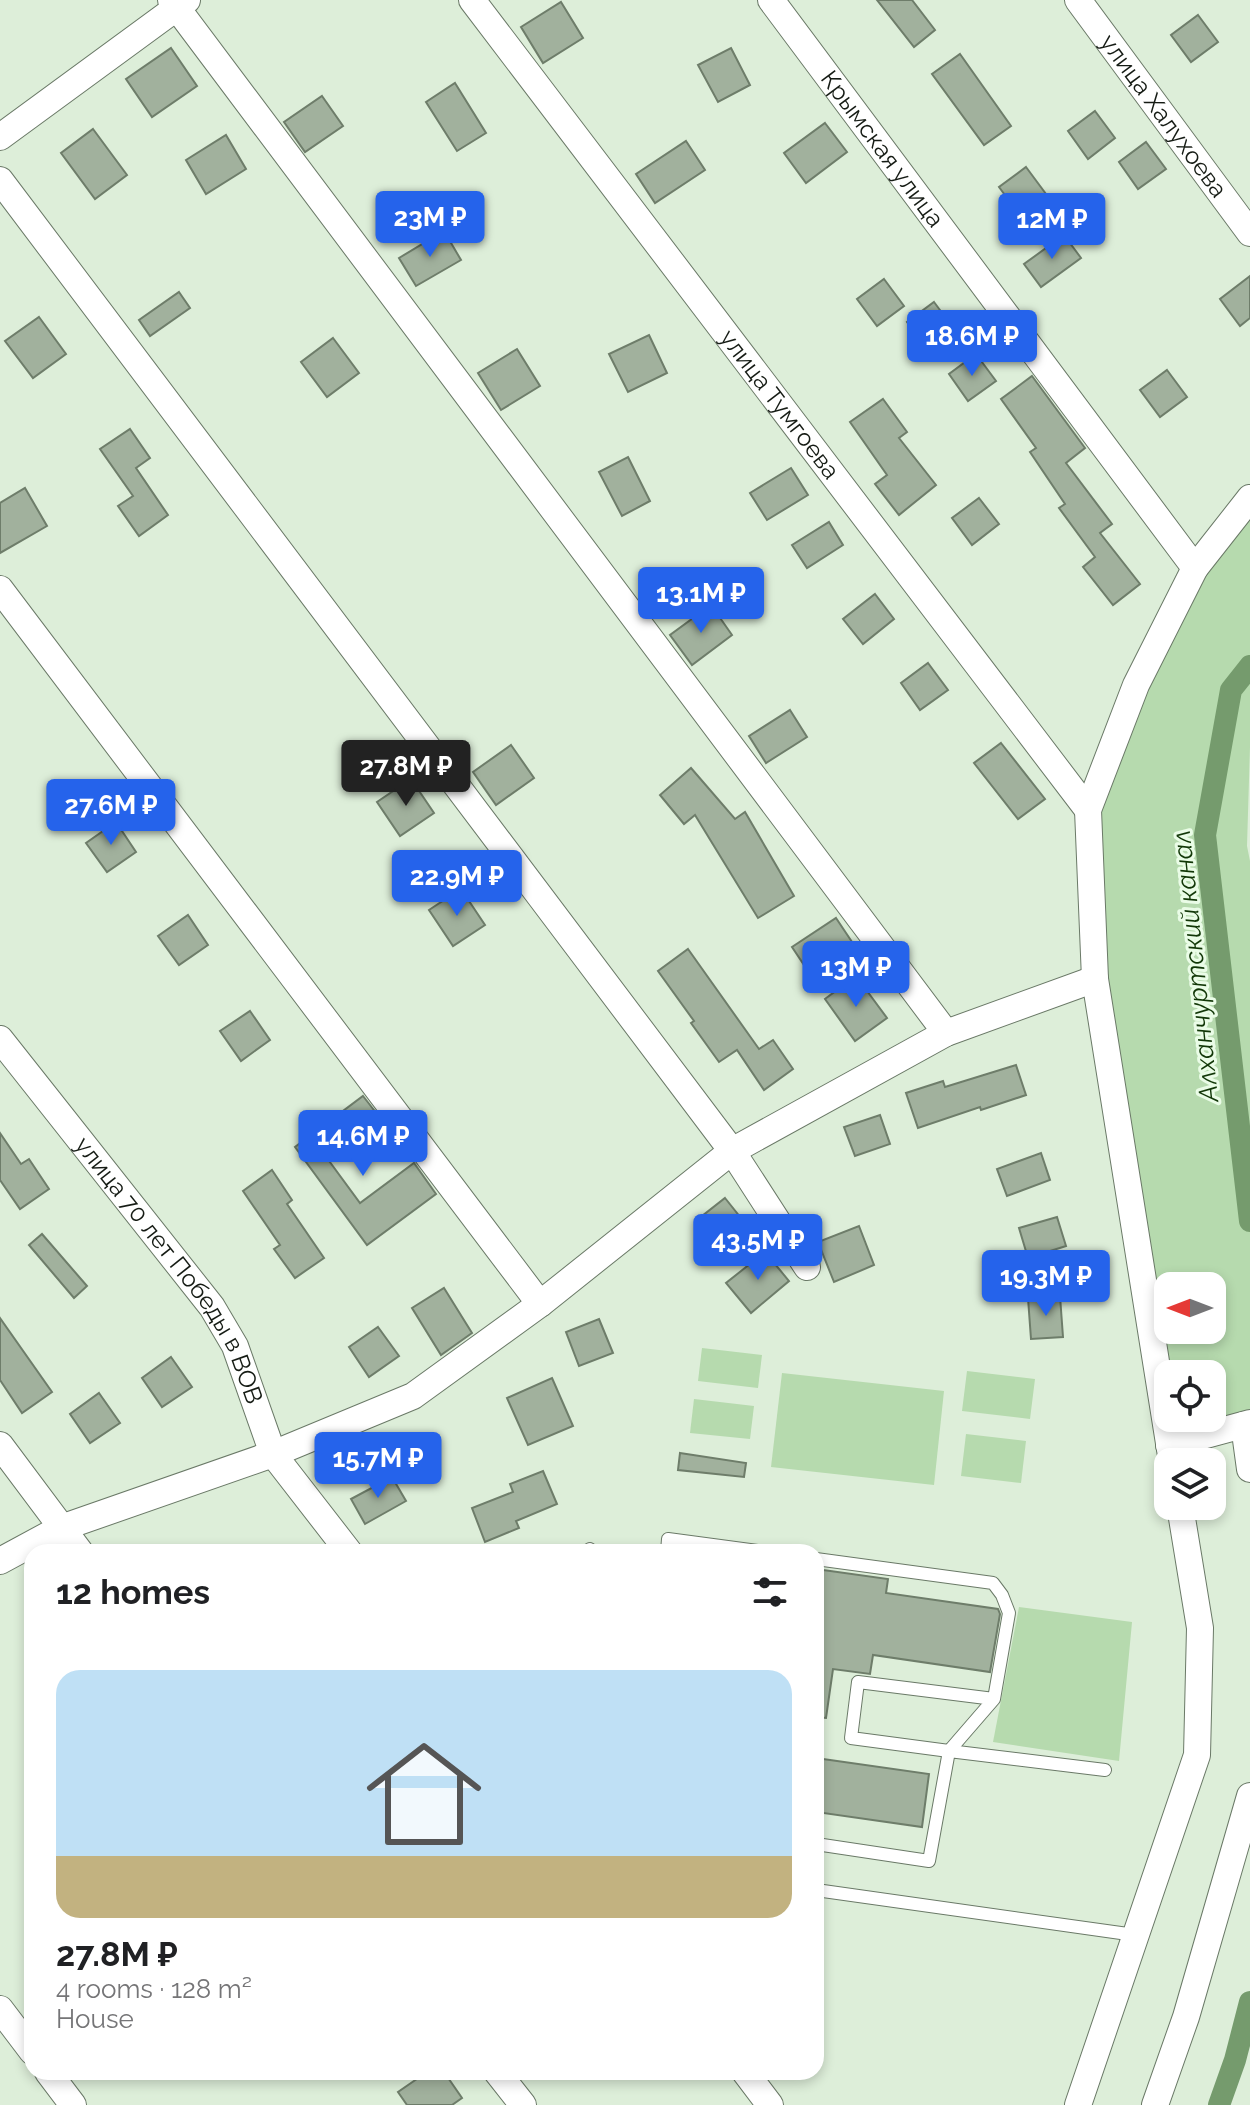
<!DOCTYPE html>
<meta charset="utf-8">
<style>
:root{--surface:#fff;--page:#f6f6f6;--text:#202124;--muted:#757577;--line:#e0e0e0;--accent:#2563eb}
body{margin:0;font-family:Raleway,sans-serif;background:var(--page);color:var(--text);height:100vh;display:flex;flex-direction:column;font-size:30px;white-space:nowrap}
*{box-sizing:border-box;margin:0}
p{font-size:26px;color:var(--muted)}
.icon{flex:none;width:44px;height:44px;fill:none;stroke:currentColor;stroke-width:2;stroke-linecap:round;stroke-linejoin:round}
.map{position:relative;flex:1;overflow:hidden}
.sheet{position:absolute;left:24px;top:1544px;width:800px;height:536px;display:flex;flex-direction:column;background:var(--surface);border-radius:24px;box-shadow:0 4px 12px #0003}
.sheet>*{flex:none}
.needle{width:52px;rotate:270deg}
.fabs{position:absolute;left:1154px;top:1272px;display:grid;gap:16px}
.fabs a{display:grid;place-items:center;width:72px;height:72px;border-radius:16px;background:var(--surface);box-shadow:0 4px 12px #0003;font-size:40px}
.price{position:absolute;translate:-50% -68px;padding:0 18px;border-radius:8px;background:var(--accent);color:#fff;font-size:26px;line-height:52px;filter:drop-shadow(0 2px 4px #0008)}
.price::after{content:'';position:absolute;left:50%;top:48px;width:24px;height:18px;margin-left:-12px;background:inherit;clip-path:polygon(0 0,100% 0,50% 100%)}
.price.selected{background:#222;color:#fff}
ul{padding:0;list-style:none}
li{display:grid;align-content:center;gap:16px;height:424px;padding:0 32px}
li+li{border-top:2px solid var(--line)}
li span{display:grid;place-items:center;height:248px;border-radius:24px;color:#555}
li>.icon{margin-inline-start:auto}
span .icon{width:144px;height:144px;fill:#fffc;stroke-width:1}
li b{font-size:34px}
h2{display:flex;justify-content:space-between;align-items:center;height:96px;padding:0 32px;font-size:34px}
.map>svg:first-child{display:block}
.green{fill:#b6daae;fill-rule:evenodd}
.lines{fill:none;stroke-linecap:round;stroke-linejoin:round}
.canal{stroke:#759b6d;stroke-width:22}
.building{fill:#a1b19d;stroke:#6e7d6a;stroke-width:2}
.service-casing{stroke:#6a7967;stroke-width:14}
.minor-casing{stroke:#6a7967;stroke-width:28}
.service{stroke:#fff;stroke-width:12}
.minor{stroke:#fff;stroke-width:26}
.labels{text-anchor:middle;stroke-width:6;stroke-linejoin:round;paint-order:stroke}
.street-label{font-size:24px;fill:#151b14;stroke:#eafce7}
.water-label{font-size:26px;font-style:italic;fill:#113707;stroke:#eafce7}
</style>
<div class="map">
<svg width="1250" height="2105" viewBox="0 0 1250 2105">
<rect width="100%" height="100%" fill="#ddeed9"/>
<g class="green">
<path d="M1250,498v249l-3,99 3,15v562l-81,22 -74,-466 -7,-169 48,-125zM1168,1286h44v44h-44zM1168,1374h44v44h-44z"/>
<path d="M702,1348l60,7 -4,33 -60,-7z"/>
<path d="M967,1371l68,8 -5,40 -68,-8z"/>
<path d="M782,1373l162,18 -10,94 -163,-18z"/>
<path d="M694,1399l60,7 -4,33 -60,-6z"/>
<path d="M966,1434l60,7 -5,42 -60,-7z"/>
<path d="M1019,1607l113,15 -13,139 -126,-19z"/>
</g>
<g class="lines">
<g class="canal">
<path d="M1250,666l-19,24 -26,145 45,386"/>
<path d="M1219,2105l16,-45 15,-58"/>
</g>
</g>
<g class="building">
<path d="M877,0h35l23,30 -21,17z"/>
<path d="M561,2l22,36 -40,25 -22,-36z"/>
<path d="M1198,15l20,27 -27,20 -20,-27z"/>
<path d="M171,48l26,38 -45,31 -26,-38z"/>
<path d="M731,48l19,37 -32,17 -20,-37z"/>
<path d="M960,54l51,72 -27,19 -52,-71z"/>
<path d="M455,83l31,50 -29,18 -31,-49z"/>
<path d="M322,96l21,30 -38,26 -21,-30z"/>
<path d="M1095,111l20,27 -27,21 -20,-28z"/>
<path d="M825,123l22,29 -41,31 -22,-30z"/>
<path d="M93,129l34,46 -32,24 -34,-46z"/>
<path d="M226,135l20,34 -40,25 -20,-34z"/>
<path d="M686,141l19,29 -50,33 -19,-29z"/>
<path d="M1146,142l20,27 -28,20 -19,-27z"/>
<path d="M1026,167l20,27 -27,20 -20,-27z"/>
<path d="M444,231l17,29 -45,26 -17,-28z"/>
<path d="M1064,235l17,23 -40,29 -17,-23z"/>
<path d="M1250,276v42l-10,8 -20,-27z"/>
<path d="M884,279l20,27 -27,20 -20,-27z"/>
<path d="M179,292l11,16 -40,28 -11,-16z"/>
<path d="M934,302l20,27 -28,20 -19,-27z"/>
<path d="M39,317l27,37 -33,24 -28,-37z"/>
<path d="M649,335l18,38 -39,19 -19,-38z"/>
<path d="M333,338l26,35 -32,24 -26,-35z"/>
<path d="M517,349l23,37 -39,24 -23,-37z"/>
<path d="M976,354l20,27 -28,20 -19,-27z"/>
<path d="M1167,370l20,27 -27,20 -20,-27z"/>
<path d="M1032,376l53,72 -19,15 46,61 -12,9 40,51 -27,21 -30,-38 12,-10 -36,-49 6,-4 -35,-52 6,-4 -35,-49z"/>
<path d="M883,399l24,33 -8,6 37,47 -37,30 -24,-31 12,-9 -37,-53z"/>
<path d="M130,429l20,29 -14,10 32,47 -29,21 -21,-30 15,-10 -33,-47z"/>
<path d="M628,457l22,44 -28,15 -23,-44z"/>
<path d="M791,468l17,27 -41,25 -17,-27z"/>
<path d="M25,488l22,38 -47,27v-50z"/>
<path d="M979,498l20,26 -27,21 -20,-27z"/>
<path d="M829,522l14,23 -36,23 -15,-23z"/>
<path d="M875,594l19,25 -31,25 -20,-25z"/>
<path d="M711,605l21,30 -40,30 -22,-30z"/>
<path d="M928,663l20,27 -28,20 -19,-27z"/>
<path d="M790,710l17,27 -41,26 -17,-27z"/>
<path d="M1001,743l44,56 -27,20 -44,-56z"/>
<path d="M511,745l23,33 -38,27 -23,-33z"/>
<path d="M691,768l44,51 10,-7 49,84 -36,22 -63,-103 -11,9 -24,-29z"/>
<path d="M411,779l23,34 -34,23 -23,-34z"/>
<path d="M116,822l20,30 -29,20 -21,-29z"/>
<path d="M461,889l24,36 -32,21 -24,-36z"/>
<path d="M188,915l20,30 -29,20 -21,-29z"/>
<path d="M836,918l16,24 -44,29 -16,-24z"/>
<path d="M688,949l71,100 14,-9 20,29 -29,21 -27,-40 -18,12 -28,-39 3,-2 -36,-50z"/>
<path d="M856,976l31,42 -32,23 -30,-42z"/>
<path d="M250,1011l20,29 -29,21 -21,-30z"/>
<path d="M1016,1065l10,30 -45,15 -1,-3 -62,21 -12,-35 37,-12 2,6z"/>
<path d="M363,1096l14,18 -53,40 36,49 54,-40 22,31 -69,51 -72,-98z"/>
<path d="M880,1115l10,29 -35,12 -11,-29z"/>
<path d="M0,1133l21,31 8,-5 20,30 -29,20 -20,-29z"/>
<path d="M1041,1153l9,27 -43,16 -10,-27z"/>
<path d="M272,1170l20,30 -5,4 37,54 -29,20 -21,-29 6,-4 -37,-54z"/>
<path d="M725,1198l16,20h15l-37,30 -22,-28z"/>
<path d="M1057,1217l9,29 -38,12 -9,-30z"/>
<path d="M859,1226l15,39 -40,17 -16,-40z"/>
<path d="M42,1234l45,52 -13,12 -45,-53z"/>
<path d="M765,1252l24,29 -38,32 -25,-30z"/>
<path d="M444,1288l28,45 -31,22 -29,-47z"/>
<path d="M1060,1296l3,41 -32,2 -3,-41z"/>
<path d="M0,1318l52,74 -30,21 -22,-33z"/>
<path d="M599,1319l14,34 -34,13 -13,-34z"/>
<path d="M378,1327l21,29 -30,21 -20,-30z"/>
<path d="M171,1357l21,30 -30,20 -20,-29z"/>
<path d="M552,1378l21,48 -45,19 -21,-47z"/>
<path d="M99,1393l21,30 -30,20 -20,-29z"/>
<path d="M680,1453l66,10 -2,14 -66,-7z"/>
<path d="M543,1471l14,33 -41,17 3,7 -34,14 -13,-34 41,-16 -3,-8z"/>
<path d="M392,1477l14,24 -41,23 -14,-25z"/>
<path d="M816,1569l72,10 -2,14 112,16 2,5 -10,58 -117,-17 -3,19 -37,-5 -7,49 -10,-1z"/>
<path d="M816,1758l113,16 -7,53 -106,-15z"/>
<path d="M427,2072h17l18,26 -10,7h-45l-9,-13z"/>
</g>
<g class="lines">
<defs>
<g id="service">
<path d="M585,1552l5,-3"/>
<path d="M667,1552l1,-13 98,13"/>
<path d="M816,1559l177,24 9,12 7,18 -15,86 -45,52 -98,-13 7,-56 136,17"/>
<path d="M816,1844l113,17 20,-110 156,19"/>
<path d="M816,1890l319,45"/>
</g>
<g id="minor">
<path d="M171,0l775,1033"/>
<path id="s1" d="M472,0l616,810"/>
<path id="s2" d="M771,0l424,568"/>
<path id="s3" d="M1078,0l172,233"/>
<path d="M0,137l187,-137"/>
<path d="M0,180l732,971 75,116"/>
<path d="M0,589l540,715"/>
<path id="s4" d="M0,1039l212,268 23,39 38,108 76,98"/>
<path d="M1244,1425l6,44"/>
<path d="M0,1445l80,107"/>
<path d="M1169,1445l81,-22"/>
<path d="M1172,1462l-77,-483 -7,-169 48,-125 59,-117 55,-70"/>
<path d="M0,1561l61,-33 212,-74 140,-58 127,-92 192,-153 214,-118 149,-54"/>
<path d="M0,2009l32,42"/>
<path d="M48,2072l25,33"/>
<path d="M497,2072l26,33"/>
<path d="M745,2072l25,33"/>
<path d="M1078,2105l119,-350 3,-127 -20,-122"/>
<path d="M1155,2105l31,-88 64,-221"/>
</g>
</defs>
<use href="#service" class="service-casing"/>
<use href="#minor" class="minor-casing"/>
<use href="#service" class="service"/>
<use href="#minor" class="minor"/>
</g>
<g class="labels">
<g class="street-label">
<text dy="8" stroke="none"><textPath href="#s3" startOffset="144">улица Халухоева</textPath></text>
<text dy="8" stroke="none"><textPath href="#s2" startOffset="186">Крымская улица</textPath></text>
<text dy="8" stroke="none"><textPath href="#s1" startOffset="508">улица Тумгоева</textPath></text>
<text dy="8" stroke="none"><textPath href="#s4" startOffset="288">улица 70 лет Победы в ВОВ</textPath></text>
</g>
<g class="water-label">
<text transform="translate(1195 966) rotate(-96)" y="9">Алханчуртский канал</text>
</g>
</g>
</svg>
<div class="fabs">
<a><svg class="needle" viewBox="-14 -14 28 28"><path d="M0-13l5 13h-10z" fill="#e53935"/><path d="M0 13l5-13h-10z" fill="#757577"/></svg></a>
<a><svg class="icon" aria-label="locate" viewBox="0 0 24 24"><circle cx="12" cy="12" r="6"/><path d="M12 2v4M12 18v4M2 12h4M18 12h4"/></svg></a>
<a><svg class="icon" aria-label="layers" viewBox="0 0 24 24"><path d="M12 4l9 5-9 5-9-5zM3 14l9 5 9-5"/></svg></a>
</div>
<b class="price" style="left:430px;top:259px">23M ₽</b>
<b class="price" style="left:1052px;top:261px">12M ₽</b>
<b class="price" style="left:972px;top:378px">18.6M ₽</b>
<b class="price" style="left:701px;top:635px">13.1M ₽</b>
<b class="price selected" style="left:406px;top:808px">27.8M ₽</b>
<b class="price" style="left:111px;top:847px">27.6M ₽</b>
<b class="price" style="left:457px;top:918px">22.9M ₽</b>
<b class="price" style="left:856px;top:1009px">13M ₽</b>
<b class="price" style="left:363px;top:1178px">14.6M ₽</b>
<b class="price" style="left:758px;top:1282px">43.5M ₽</b>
<b class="price" style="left:1046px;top:1318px">19.3M ₽</b>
<b class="price" style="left:378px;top:1500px">15.7M ₽</b>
<section class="sheet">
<h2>12 homes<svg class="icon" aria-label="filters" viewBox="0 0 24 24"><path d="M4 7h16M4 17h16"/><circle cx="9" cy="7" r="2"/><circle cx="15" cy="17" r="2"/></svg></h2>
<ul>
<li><span style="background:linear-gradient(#bfe0f5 75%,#c2b280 0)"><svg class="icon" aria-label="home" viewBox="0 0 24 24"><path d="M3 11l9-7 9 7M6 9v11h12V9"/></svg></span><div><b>27.8M ₽</b><p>4 rooms · 128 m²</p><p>House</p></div></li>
</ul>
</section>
</div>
